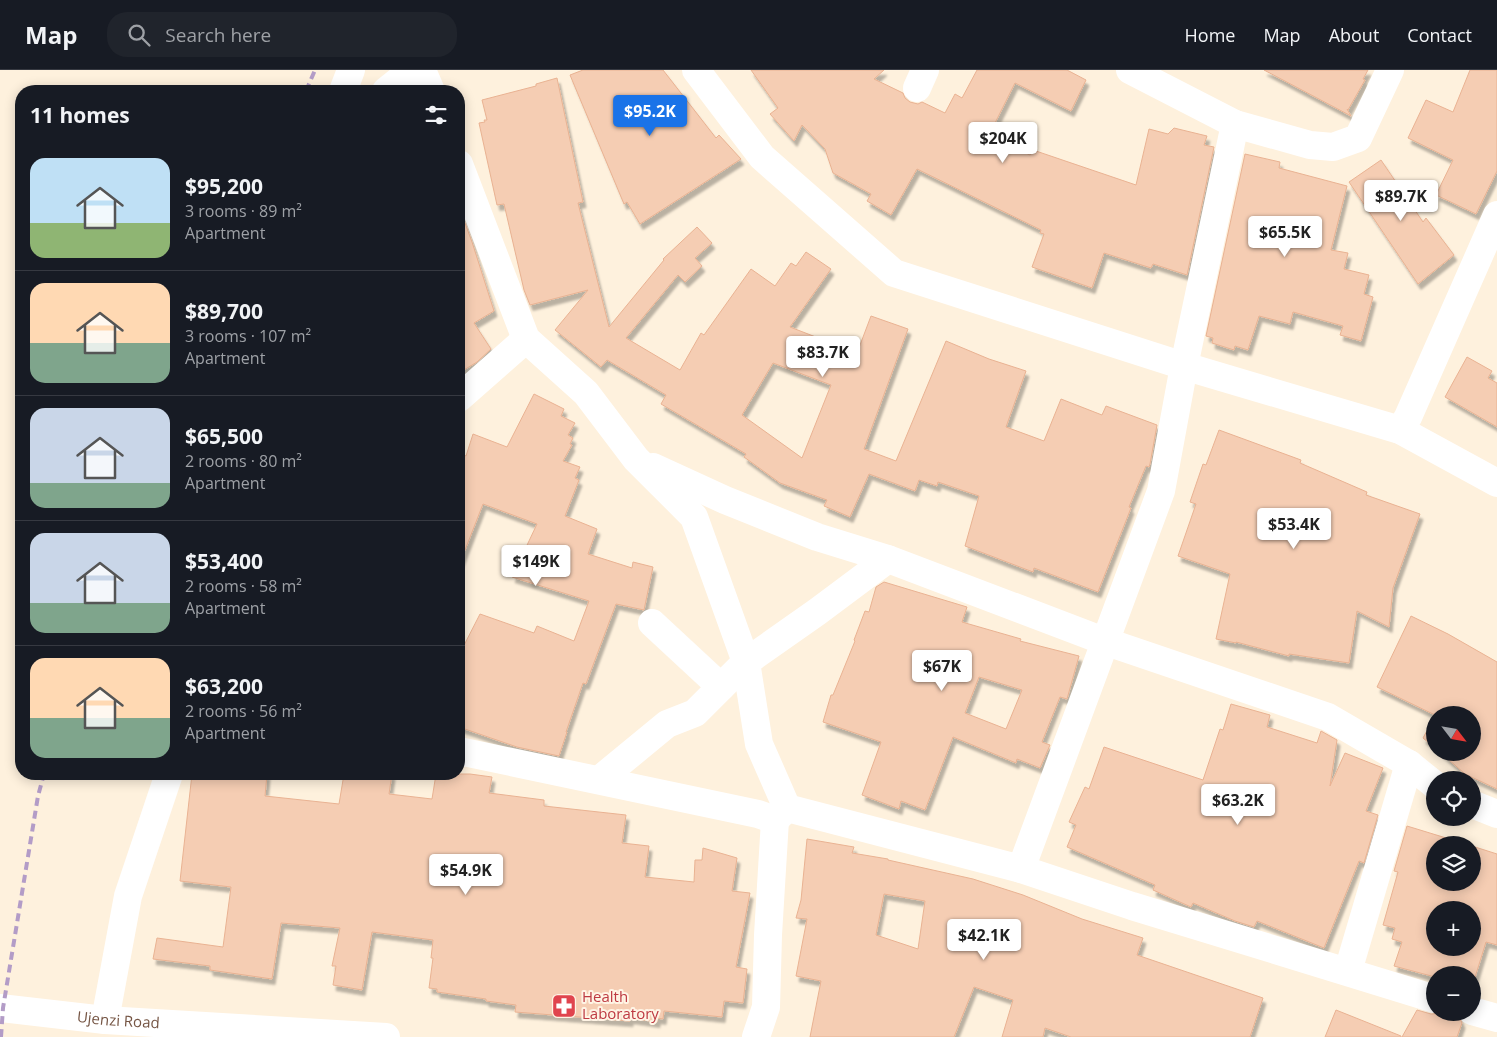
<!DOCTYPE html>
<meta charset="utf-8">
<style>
:root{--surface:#171b24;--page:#20242c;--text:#f1f3f6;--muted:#9ea1a6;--line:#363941;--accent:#1a73e8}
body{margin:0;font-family:"Open Sans",sans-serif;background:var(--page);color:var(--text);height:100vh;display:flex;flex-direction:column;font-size:19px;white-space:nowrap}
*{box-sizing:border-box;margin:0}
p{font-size:16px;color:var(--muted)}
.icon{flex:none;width:28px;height:28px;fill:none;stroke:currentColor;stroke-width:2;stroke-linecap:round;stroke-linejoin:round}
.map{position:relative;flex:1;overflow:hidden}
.panel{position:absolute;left:15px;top:15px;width:450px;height:695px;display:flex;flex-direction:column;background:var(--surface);border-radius:20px;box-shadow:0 2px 12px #0003}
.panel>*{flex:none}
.needle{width:32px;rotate:121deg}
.buttons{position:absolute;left:1426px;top:636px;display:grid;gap:10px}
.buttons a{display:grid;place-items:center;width:55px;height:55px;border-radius:50%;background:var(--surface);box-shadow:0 2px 12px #0003;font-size:25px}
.price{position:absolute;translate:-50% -42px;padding:0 11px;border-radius:5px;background:#fff;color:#222;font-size:16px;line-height:32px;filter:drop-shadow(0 1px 2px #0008)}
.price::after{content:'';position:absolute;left:50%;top:30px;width:15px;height:11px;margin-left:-8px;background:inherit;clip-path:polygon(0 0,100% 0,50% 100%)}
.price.selected{background:var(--accent);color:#fff}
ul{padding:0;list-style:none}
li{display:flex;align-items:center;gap:15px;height:125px;padding:0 15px}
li+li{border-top:1px solid var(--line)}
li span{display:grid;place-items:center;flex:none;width:140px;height:100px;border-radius:15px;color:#555}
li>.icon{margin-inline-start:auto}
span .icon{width:60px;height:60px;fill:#fffc;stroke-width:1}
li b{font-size:21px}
h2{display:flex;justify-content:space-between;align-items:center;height:60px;padding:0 15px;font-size:21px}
header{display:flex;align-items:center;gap:30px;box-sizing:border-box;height:70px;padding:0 25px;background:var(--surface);border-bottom:1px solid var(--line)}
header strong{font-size:24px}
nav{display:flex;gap:28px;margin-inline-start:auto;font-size:18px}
.search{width:350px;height:45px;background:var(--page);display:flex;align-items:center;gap:12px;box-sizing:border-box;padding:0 18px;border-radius:20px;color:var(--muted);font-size:19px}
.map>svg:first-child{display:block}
.building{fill:#f5cdb3;stroke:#e9b292;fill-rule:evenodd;filter:url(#shadow)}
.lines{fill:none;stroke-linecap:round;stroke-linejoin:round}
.minor{stroke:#fff;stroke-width:28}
.rail{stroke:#b39cc7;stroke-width:4;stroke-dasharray:8 5;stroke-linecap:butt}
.labels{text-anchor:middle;stroke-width:4;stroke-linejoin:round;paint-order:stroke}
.health-label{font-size:15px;fill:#be3a42;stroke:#fff4e5;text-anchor:start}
.street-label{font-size:15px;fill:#755544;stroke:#fff4e5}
</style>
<header>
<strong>Map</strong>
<div class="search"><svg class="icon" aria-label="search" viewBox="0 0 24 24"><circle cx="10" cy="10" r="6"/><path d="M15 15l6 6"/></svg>Search here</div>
<nav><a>Home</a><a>Map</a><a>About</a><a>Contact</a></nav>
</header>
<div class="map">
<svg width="1497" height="967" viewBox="0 0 1497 967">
<defs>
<filter id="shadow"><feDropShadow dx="3" dy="5.5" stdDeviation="1" flood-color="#0004"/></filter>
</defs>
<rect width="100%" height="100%" fill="#fef1dd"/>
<g class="building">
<path d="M583,0h80l53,68 3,-3 22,24 -101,65 -13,-22 -3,2 -54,-129z"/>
<path d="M751,0h133l-10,9 29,14 2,5 5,4 8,2 4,-2 23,11 10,-19 7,4 15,-28h90l19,10 -15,31 -56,-28 -26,52 41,20 3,-5 103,35 13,-56 19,5 6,-6 33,8 -3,9 10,2 -27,128 -34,-11 -2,4 -47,-15 -12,35 -60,-21 12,-33 -4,-1 1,-3 -124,-61 -26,46 -24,-14 4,-7 -38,-21 -8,-24 -23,-24 -8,16 -24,-27 8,-6z"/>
<path d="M1264,0h104l-5,9 2,1 -17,30 -1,-1 4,7z"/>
<path d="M1470,0h27v101l-21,43 -40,-19 17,-35 -45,-22 18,-38 27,12z"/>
<path d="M557,8l26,124 -5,1 31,124 55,-67 -1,-1 34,-32 15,16 -17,15 7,8 -17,16 -7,-7 -52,63 54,32 21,-37 3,2 47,-66 24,17 16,-23 5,3 10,-14 25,17 -41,58 67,26 14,-37 37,13 -44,120 32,12 50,-120 43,18 37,12 -20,56 38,14 17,-42 41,16 4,-9 51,19 -7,39 -1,3 -3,-1 -17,41 2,1 -33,84 -64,-24 -1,4 -68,-26 14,-50 -41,-14 -1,4 -18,-6 -4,11 -46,-17 -19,43 -26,-11 3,-6 -47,-17 -36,-26 2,-3 -85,-50 5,-9 -59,-35 -6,7 -46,-37 33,-40 -58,15 -6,-15 -20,-86 -7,1 -18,-82 6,-1 -1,-2h3l-5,-20 54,-14v-2zM773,293l58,22 -29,73 -60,-43z"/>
<path d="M1245,84l35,8 -1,6 68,18 -16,64 17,3 -4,16 25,6 -5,19 9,3 -12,44 -21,-6 3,-9 -50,-14 -3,12 -31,-8 -11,34 -13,-4 -1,4 -22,-7 1,-5 -7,-2z"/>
<path d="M1381,90l42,62 3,-4 28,37 -36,29 -69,-102z"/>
<path d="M459,145h3l10,27 22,69 -20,12 17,26 -14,13 -18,11z"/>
<path d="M1467,287l25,14 -4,7 9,5v44l-52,-30z"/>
<path d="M534,324l30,15 -3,7 14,7 -7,12 5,3 -3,6 2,1 -9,16 17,6 -5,11 4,2 -14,36 32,13 -9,25 44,14 1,-6 20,5 -9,43 -28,-6 -30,80 -3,-1 -17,49h1l-8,24 -42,-9 -58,-20v-72l21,-41 54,19 3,-7 37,15 15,-40 -77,-24 25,-53 -54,-20 -23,59 -1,-1v-93l5,-14 2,1 7,-22 34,13z"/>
<path d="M1219,360l82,30 -1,3 67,29 -1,3 54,19 -27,74 -4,39 -32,-16 -8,52 -60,-9v2l-53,-14v1l-20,-4 14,-65 -52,-18 18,-52 -6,-2 13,-38 3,1z"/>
<path d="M884,512l83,25 -5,15 59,17 -1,2 59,15 -12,43 -7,-2 -18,45 8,3 -10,23 -23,-9 -1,4 -63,-26 -28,73 -24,-9 -2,8 -37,-14 19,-53 -58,-20 8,-27h2l22,-54 -1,-1 11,-29 4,1 7,-25zM979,607l43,13 -16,39 -41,-16z"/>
<path d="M1411,546l37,18 49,28v127l-32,-15 -25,-22h32v-37h-37l-58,-28z"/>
<path d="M1231,634l39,11 -3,12 50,16 4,-12 16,9 -7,46 15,-33 38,15 -17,43 12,4 -14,48 -5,-2 -35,87 -67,-27 -3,6 -19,-6 -42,-18 -2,4 -38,-17 2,-5 -88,-38 9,-22 -7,-3 16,-35 4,2 15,-42 99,33 17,-51 3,1z"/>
<path d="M1435,646v32l-12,-10z"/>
<path d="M192,704h75l-2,22 74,8 5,-30h48l-3,20 43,5 4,-25h34l22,3 -3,16 55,7v6l82,9 -4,28 27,3 -4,31 49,5 1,-22h7l1,-12 34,10 -5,33 18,2 -14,74 11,2 -4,34 -19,-2 -2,16 -58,-6 -1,8 -6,-1v4l-27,-4v3l-115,-9 1,-7 -30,-4v-2l-49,-7v-3l-8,-1 4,-30h-2l2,-18 -61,-8 -10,58 -29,-5 3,-19h-4l8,-38 -59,-5 -9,56 -62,-9v-4l-57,-7 4,-21 66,9 8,-60 -51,-6z"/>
<path d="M1407,756l62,19h-34v37h37v-36l25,8v91l-11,-3 -14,45v-12h-37v2l-41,-11 8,-24 -10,-3 3,-11 -12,-3 15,-53 -4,-1zM1435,840h37v38h-37z"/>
<path d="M807,769l47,8 -2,6 36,6v1l85,19 50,16 59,24 61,19 -6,17 126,43 -13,39h-179l-26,-9 -2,9h-41l11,-37 -39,-13 -20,50h-144l11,-56 -25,-5 11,-57 -11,-1 5,-18zM884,824l41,7 -7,48 -42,-14z"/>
<path d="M1336,940l65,26v1h-76z"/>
<path d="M1417,940l14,4 26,-2 5,11 -5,14h-55z"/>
</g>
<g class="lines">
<g class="minor">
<path d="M422,0l9,21"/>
<path d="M696,0l66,87 132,116 290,93 216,64 97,53"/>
<path d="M1130,0l105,54 75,21 23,2 25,-9 32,-68"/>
<path d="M917,18l8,-18"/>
<path d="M343,21l8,-21"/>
<path d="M386,21l26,-21"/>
<path d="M459,94l67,175 60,54 50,66 58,58 52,145 13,82 28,64 234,61 140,-378 23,-125 51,-242"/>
<path d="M459,328l67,-59"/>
<path d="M1400,360l8,-13 89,-202"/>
<path d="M653,397l72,33 92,37 71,22 216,82 224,76 81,47 26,21"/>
<path d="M652,553l69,64"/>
<path d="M459,681l299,63 17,6 12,-12"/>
<path d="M599,710l68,-56 28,-11 51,-51 71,-50 71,-53"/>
<path d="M1472,734l25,10"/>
<path d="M1021,799l111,37 303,93"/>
<path d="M1348,901l61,-207"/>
<path id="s1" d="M0,938l105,12 281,17"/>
<path d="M1472,941l25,7"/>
<path d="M105,950l23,-124 41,-122"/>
<path d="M756,967l10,-30 2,-72 7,-115"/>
</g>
<g class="rail">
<path d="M306,21l9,-21"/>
<path d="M1,967l2,-29 35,-212 6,-22"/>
</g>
</g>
<defs>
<symbol id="pharmacy-square" viewBox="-11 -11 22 22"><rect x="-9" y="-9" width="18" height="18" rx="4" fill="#e0444e" stroke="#fff4e5"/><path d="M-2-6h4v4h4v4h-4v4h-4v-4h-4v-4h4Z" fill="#fff"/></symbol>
</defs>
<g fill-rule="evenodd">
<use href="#pharmacy-square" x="550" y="922" width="28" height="28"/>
</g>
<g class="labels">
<g class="health-label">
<text x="582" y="932">Health<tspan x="582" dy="17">Laboratory</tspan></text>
</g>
<g class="street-label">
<text dy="5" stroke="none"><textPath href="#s1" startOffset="119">Ujenzi Road</textPath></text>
</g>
</g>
</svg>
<div class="buttons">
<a><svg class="needle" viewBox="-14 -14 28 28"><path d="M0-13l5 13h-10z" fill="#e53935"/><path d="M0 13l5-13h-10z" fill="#9ea1a6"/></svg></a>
<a><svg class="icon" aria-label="locate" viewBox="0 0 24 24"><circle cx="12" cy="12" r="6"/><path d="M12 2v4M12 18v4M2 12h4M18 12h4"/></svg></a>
<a><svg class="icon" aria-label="layers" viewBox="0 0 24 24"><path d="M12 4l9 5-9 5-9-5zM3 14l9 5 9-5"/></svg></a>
<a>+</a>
<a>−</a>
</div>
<b class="price selected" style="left:650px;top:67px">$95.2K</b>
<b class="price" style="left:1003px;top:94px">$204K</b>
<b class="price" style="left:1401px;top:152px">$89.7K</b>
<b class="price" style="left:1285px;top:188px">$65.5K</b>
<b class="price" style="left:823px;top:308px">$83.7K</b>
<b class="price" style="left:1294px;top:480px">$53.4K</b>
<b class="price" style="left:536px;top:517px">$149K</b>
<b class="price" style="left:942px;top:622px">$67K</b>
<b class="price" style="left:1238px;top:756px">$63.2K</b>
<b class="price" style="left:466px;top:826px">$54.9K</b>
<b class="price" style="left:984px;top:891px">$42.1K</b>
<section class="panel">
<h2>11 homes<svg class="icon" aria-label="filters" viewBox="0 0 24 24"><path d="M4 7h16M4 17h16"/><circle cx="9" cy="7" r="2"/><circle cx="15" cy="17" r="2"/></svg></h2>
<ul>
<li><span style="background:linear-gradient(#bfe0f5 65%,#8fb573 0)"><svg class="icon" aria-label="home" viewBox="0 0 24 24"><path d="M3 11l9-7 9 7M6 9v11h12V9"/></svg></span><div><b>$95,200</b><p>3 rooms · 89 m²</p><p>Apartment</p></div></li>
<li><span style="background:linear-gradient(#ffd9b3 60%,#7fa58c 0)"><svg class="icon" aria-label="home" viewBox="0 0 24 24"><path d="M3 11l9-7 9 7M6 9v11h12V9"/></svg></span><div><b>$89,700</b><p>3 rooms · 107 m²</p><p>Apartment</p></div></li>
<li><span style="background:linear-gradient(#c9d6e8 75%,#7fa58c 0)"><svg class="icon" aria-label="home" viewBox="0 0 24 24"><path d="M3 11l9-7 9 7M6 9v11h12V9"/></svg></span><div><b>$65,500</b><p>2 rooms · 80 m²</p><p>Apartment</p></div></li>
<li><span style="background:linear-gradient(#c9d6e8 70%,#7fa58c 0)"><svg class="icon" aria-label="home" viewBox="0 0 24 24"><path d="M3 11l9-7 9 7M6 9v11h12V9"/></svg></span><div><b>$53,400</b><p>2 rooms · 58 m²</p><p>Apartment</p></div></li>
<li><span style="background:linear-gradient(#ffd9b3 60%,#7fa58c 0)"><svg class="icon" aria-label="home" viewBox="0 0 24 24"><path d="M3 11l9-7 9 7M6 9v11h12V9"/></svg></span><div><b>$63,200</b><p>2 rooms · 56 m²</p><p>Apartment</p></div></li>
</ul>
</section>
</div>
